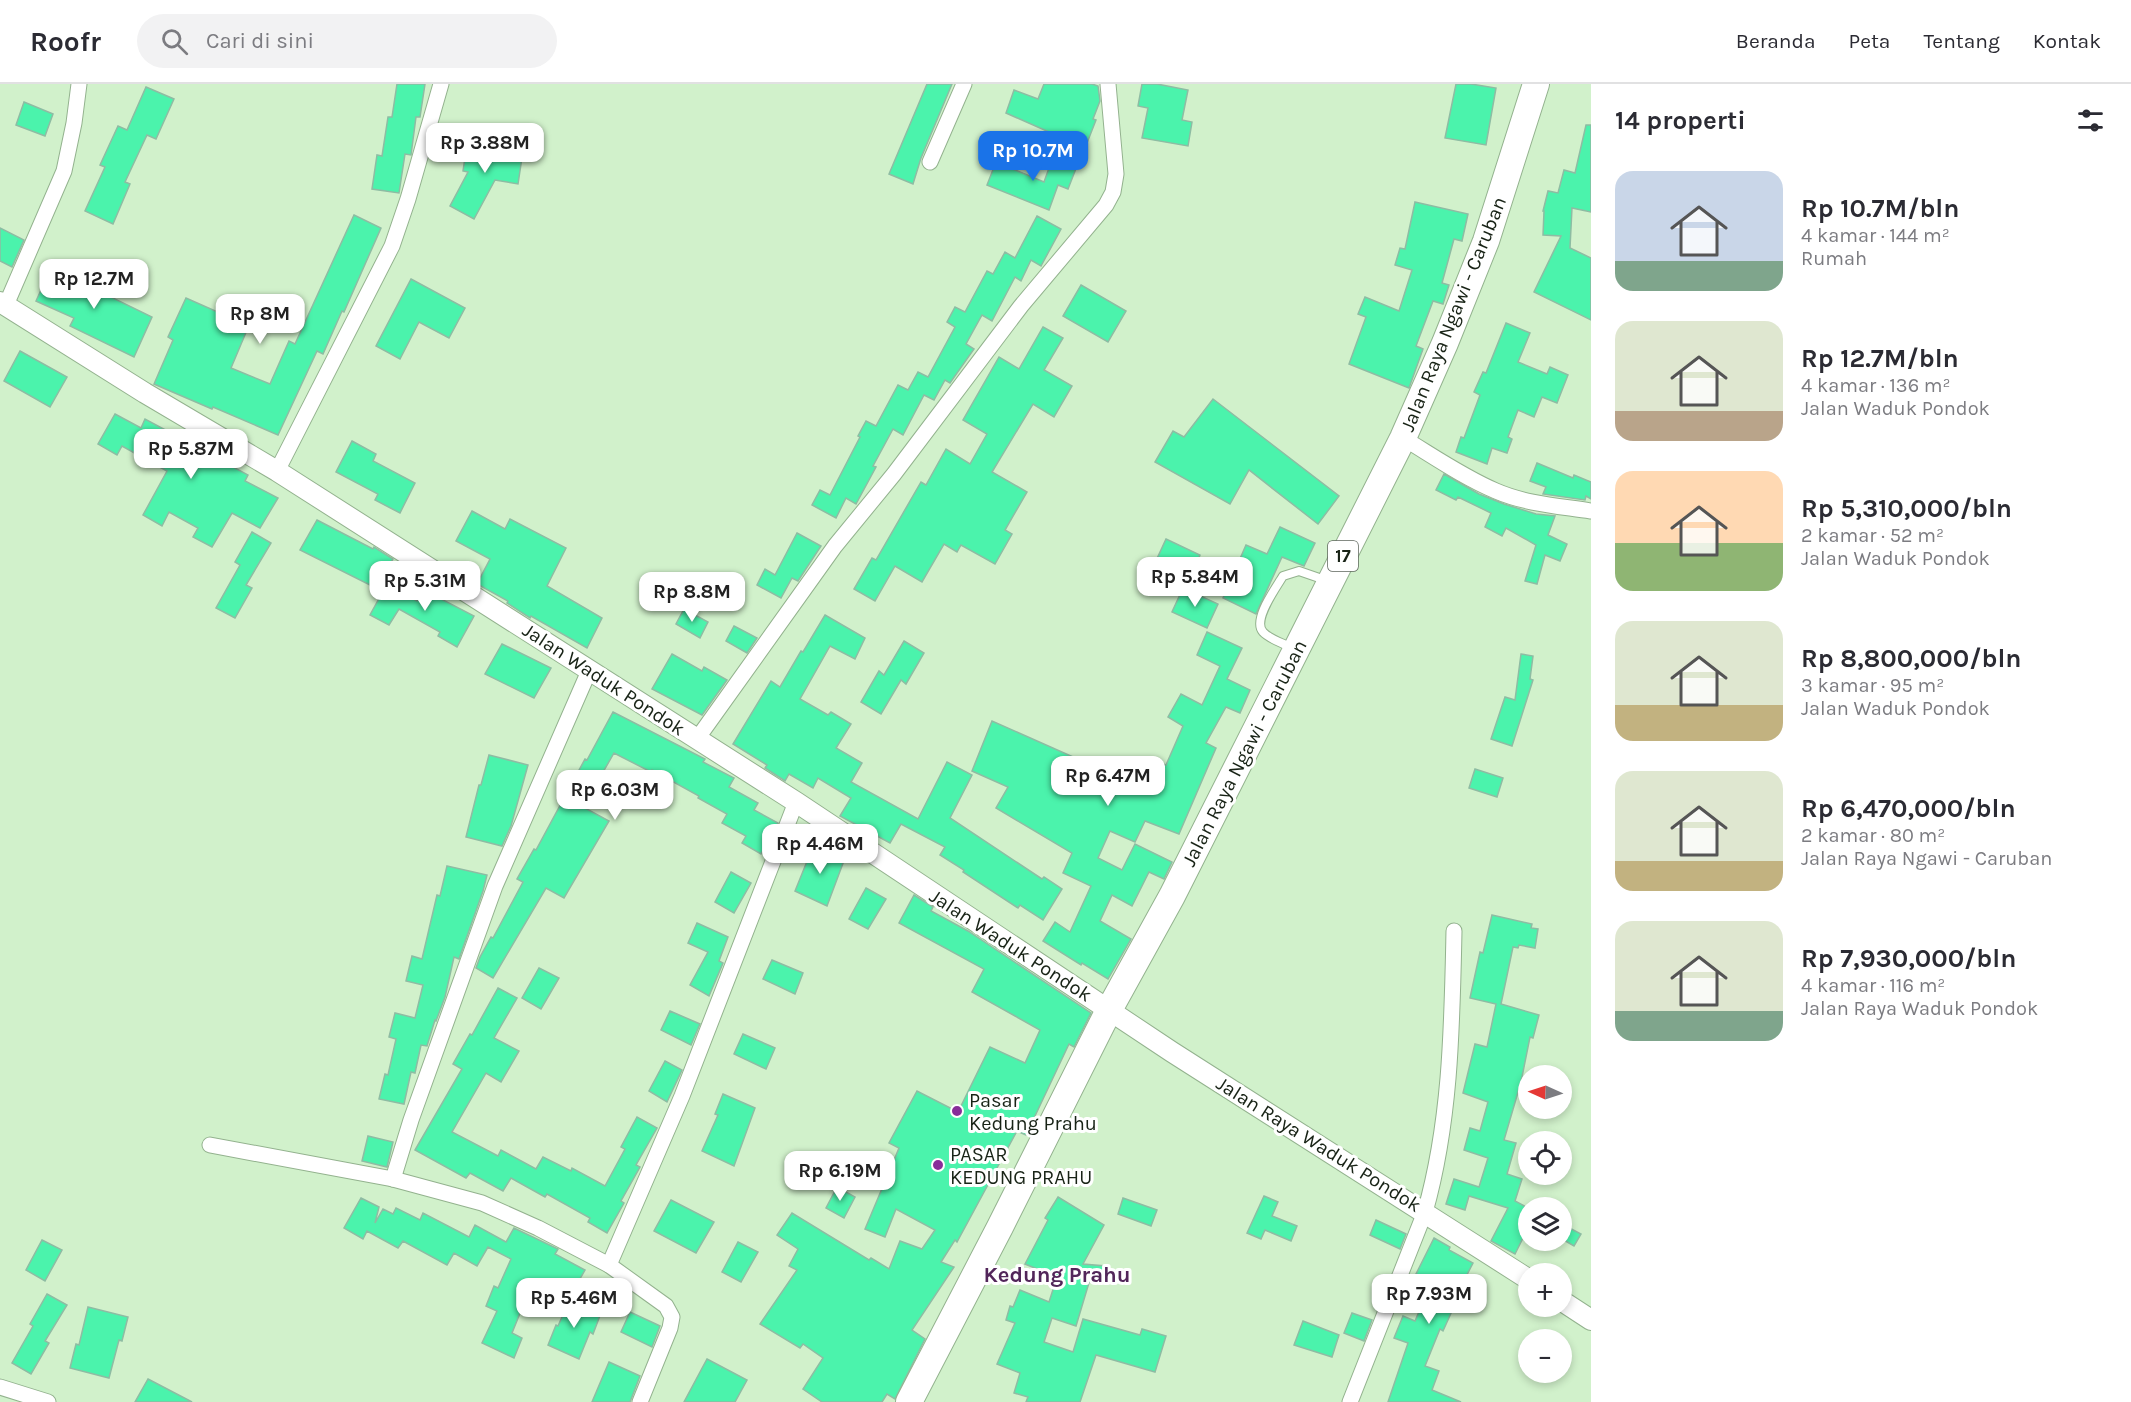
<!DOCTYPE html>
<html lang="id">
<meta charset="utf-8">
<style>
:root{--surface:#fff;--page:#f2f2f3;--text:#2b2b33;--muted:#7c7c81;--line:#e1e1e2;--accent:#1a73e8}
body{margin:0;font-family:Karla,sans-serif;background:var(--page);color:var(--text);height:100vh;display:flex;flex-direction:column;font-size:22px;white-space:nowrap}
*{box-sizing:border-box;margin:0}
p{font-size:20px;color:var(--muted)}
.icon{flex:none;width:33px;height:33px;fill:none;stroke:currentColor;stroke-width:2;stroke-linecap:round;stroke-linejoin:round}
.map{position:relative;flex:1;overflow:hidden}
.drawer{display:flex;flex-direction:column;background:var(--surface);width:540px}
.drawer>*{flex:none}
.needle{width:39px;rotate:273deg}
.fabs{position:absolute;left:1518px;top:981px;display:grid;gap:12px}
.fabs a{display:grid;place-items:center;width:54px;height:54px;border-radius:50%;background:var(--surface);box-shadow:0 3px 9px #0003;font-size:30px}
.price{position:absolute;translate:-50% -51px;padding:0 14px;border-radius:12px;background:#fff;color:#222;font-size:20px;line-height:39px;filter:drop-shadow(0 2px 3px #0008)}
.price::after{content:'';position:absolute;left:50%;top:36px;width:18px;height:14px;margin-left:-9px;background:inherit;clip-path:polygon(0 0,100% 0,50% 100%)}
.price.current{background:var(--accent);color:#fff}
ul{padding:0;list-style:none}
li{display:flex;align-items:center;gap:18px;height:150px;padding:0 24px}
li span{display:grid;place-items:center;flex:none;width:168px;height:120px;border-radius:18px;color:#555}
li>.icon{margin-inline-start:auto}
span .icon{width:72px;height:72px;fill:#fffc;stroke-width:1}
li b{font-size:26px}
h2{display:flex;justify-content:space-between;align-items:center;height:72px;padding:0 24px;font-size:26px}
header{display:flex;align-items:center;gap:36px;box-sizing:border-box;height:84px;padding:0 30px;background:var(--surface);border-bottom:2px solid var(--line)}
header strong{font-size:28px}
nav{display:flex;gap:33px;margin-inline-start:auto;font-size:21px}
.search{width:420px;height:54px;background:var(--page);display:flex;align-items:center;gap:15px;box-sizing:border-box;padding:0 21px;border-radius:33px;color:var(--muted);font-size:22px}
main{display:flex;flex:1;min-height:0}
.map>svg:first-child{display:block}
.building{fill:#4bf3ac;stroke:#8ebca3;stroke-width:1.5}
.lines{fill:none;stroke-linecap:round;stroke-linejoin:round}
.service-casing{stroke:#93b28e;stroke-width:10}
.minor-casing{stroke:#93b28e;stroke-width:17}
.tertiary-casing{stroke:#93b28e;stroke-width:22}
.trunk-casing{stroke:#93b28e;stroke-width:28}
.service{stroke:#fff;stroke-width:8}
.minor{stroke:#fff;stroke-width:15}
.tertiary{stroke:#fff;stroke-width:20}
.trunk{stroke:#fff;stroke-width:26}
.poi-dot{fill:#882d99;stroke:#fff;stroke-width:2}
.labels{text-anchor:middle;stroke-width:6;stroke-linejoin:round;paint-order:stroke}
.shield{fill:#fff;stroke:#5d655c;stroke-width:1.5}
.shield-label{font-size:18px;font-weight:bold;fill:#182316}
.street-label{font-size:20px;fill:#182316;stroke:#fff}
.poi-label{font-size:20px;fill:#182316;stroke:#fff;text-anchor:start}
.quarter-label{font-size:22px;font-weight:bold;fill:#52265a;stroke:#fff}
</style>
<header>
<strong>Roofr</strong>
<div class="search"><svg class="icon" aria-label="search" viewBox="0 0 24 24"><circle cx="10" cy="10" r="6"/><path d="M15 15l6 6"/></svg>Cari di sini</div>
<nav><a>Beranda</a><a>Peta</a><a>Tentang</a><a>Kontak</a></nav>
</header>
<main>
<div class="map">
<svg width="1591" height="1318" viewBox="0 0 1591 1318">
<rect width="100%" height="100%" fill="#d1f1cb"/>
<g class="building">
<path d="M397,0h28l-5,33h-4l-5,38 -6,-1 -6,39 -27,-4 5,-34 5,1 6,-39h4z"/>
<path d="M927,0h25l-31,74 -8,26 -24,-10z"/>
<path d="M1044,0h48l6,2 2,15 -7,18 3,1 -9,23 -27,-11 -2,4 -52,-23 8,-23 24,9z"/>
<path d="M1142,0h15l31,6 -6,30 10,2 -4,24 -46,-8 6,-30 -10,-2z"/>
<path d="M1456,0h15l25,4 -10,57 -41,-7z"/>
<path d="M146,3l28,12 -18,40 -9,-4 -22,47 5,2 -17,40 -28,-13 20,-44 -5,-2 18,-39 9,4z"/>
<path d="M24,18l29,12 -8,22 -29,-11z"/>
<path d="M1586,41h5v87l-19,-4 -2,40 21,10v62l-57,-28 27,-56 -18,-1 1,-24h-1l5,-20 10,2 6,-23 11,3z"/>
<path d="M468,54l27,4 -1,4 29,5 -5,33 -23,-4 -21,39 -24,-13 18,-34 -5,-1z"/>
<path d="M1053,73l24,9 -9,23 -10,-4 -9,25 -62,-25 9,-23 48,20z"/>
<path d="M1415,118l53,12 -6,27 -8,-2 -12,44 7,2 -6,19 -10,-3 -17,45 7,3 -14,39 -60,-24 17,-47 -8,-3 7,-17 34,14 13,-41 -17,-5 5,-17 5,1z"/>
<path d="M354,131l27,13 -37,84 -2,-1 -19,43 -6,-3 -39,84 -65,-28 -1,2 -58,-25 19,-44 -5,-3 18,-39 36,16 1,-3 27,12 -19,45 39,16 19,-43 6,3z"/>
<path d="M1037,132l24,13 -20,37 -10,-6 -10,21 -6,-4 -23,44 -10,-6 -16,29 8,5 -24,34 -5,-3 -11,20 -10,-5 -21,40 -10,-6 -20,37 3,1 -20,37 -10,-6 -10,20 -24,-13 8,-15 10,5 30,-58 -2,-1 8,-15 10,5 22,-41 10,5 10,-18 10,5 27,-50 -8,-5 8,-15 10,5 22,-41 6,3 12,-22 10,6z"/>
<path d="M0,144l24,12 -12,27 -12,-6z"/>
<path d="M54,177l27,13 -3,7 74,36 -18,40 -64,-31 4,-8 -38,-17z"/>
<path d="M411,195l54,29 -16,30 -30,-16 -19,37 -24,-13z"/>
<path d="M1081,201l45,26 -18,31 -45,-26z"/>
<path d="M1506,239l24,10 -12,29 29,12 3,-7 18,8 -11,28 -15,-6 -8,20 -16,-7 -10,27 4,2 -5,14 -15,-5 -5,16 -31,-12 5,-15 3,1 16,-43 -6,-3 9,-20 3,1z"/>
<path d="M1043,243l20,11 -19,32 28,16 -18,31 -21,-13 -41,68 35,20 -22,38 7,4 -17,30 -34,-19 -4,7 -13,-8 -22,38 -27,-16 -20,35 -21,-12 18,-31 4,2 45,-78 5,3 20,-36 24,15 17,-30 -24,-14 36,-63 20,12z"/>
<path d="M20,267l47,26 -17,30 -46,-26z"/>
<path d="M1213,315l126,97 -21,28 -69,-54 -19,34 -75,-42 18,-31 11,6z"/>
<path d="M115,330l26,14 4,-9 56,30 3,-5 19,10 -3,6 28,15 -3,6 33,17 -18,30 -28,-15 -20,34 -19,-10 5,-9 -29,-16 -7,14 -19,-11 24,-44 -45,-25 -5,9 -19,-11z"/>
<path d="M352,357l24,13 -3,7 42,22 -15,30 -25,-13 3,-6 -42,-22z"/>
<path d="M1537,379l36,15 1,-3 17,7v17l-5,-3 -1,4 -42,-6 3,-7 -16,-6z"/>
<path d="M1444,390l35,20 25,10 32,10 19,2 -7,19 19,9 -7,17 -15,-6 -8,29 -12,-3 11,-36 -30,-17 -4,8 -17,-9 6,-14 -33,-16 -2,3 -20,-10z"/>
<path d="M472,427l33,18 5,-10 56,29 -19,38 55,32 -15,30 -56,-32 -1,2 -23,-15 1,-2 -31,-17 13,-25 -34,-18z"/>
<path d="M317,436l56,29 1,-2 19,12 -17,29 -76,-38z"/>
<path d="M1280,443l35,16 -11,23 -22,-9 -26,57 -33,-16 23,-53 21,9z"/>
<path d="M252,448l19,11 -25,42 6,3 -17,30 -19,-10 24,-43 -5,-3z"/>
<path d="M797,449l24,13 -23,35 -6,-3 -11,20 -24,-13 8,-16 10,6z"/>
<path d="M1166,455l34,16 -10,24 -35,-16z"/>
<path d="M387,500l30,17 9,-16 20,10 -3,5 31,16 -17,31 -19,-11 2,-4 -41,-23 -10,16 -19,-10z"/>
<path d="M1183,504l35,16 -11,24 -35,-16z"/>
<path d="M684,525l24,13 -8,16 -24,-14z"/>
<path d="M825,531l40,23 -10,21 -25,-13 -30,53 28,16 3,-3 20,12 -15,24 26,15 -11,19 67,37 29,-57 25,13 -22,43 92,61 2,-2 18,12 -19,31 -23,-15 -2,3 -55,-36 1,-2 -24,-15 5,-8 -44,-23 -11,19 -50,-27 11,-18 -33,-20 -5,10 -24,-14 -4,7 -20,-13 2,-3 -34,-21 38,-63 9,6 21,-36 2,1z"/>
<path d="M734,542l23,12 -10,15 -21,-12z"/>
<path d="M1207,548l35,16 -15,31 23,11 -10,23 -14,-6 -20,36 10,5 -37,86 -34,-13 -10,21 -25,-11 -12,27 24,12 13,-26 37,18 -8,17 -15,-7 -17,34 -20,-11 -12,26 31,18 -23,40 -26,-16 -1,2 -38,-24 12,-19 15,10 21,-46 -28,-13 9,-20 -76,-45 12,-21 -36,-16 20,-50 160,71 11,-28 3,1 17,-39 -15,-9 13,-23 21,11 18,-39 -23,-11z"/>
<path d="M904,557l20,12 -18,31 -5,-4 -20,34 -20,-12 18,-31 5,4z"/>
<path d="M502,560l49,24 -17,30 -49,-24z"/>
<path d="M672,570l30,17 2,-4 23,13 -25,35 -50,-26z"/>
<path d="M1521,570l12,2 -3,23 3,1 -21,66 -21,-7 14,-42 10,3z"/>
<path d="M613,628l92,47 -2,3 31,16 -5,9 29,16 -4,7 24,13 -3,7 -14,24 -19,-11 4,-7 -24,-13 5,-9 -29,-16 1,-2 -47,-26 -1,2 -37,-19 -31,54 26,14 -45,77 -18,-10 -53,90 -17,-10 4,-11 11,-20 2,1 30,-56 -6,-3 17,-30 2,1 49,-91 2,1z"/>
<path d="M489,671l39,10 -17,61 -9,20 -36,-9 13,-52h2z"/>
<path d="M1475,685l28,9 -6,19 -28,-9z"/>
<path d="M814,760l31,14 -18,48 -32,-15z"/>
<path d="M447,782l40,9 -4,16 -24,68 -5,-2 -9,40 -9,24 -1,-1 -8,26 -6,-1 -6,28 -4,-1 -7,32 -25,-5 6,-25 3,1 8,-36 -7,-2 6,-24 20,5 8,-33 -17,-4 6,-25 10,3 15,-64 3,1z"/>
<path d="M731,788l20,11 -17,30 -19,-11z"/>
<path d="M866,804l20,11 -18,30 -19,-10z"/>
<path d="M914,811l19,12 -2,4 37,20 123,82 -17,34 -5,-3 -43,91 -9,-4 -60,111 -2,-2 -14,22 13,5 -42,63 13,9 -30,60 -8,-5 -5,8h-60l-19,-13 20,-31 -20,-14 -3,4 -40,-24 37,-54 -8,-4 9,-17 -21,-14 15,-22 77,47 2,-2 18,11 11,-28 22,8 13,-19 -39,-21 -11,28 -20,-8 34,-81 -10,-5 28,-52 41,21 32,-65 35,16 15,-33 -68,-38 12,-23 -85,-46z"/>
<path d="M1492,831l40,9 -1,4 7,1 -3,19 -16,-3 -1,3 -5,-1 -12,57 38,11 -6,23 -3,-1 -9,45 -17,58 12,3 -9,31 15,5 -7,22 13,7v20l-13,26 -24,-13 17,-33 -39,-12 -4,14 -19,-6 8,-25 25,8 9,-29 -24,-8 6,-22 10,3 8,-29 -25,-9 12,-49 12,3 9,-43 -26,-6 10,-46 3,1z"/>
<path d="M697,839l31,14 -9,24 4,2 -14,33 -19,-11 18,-33 -20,-9z"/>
<path d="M772,876l31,13 -8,21 -32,-15z"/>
<path d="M539,884l20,10 -18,31 -19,-11z"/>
<path d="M498,904l19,10 -23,40 25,13 -18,31 -15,-9 -34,59 46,24 3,-6 35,19 7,-12 28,14 1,-3 33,18 20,-37 -4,-2 16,-30 20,11 -21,37 4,2 -19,34 3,2 -17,30 -19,-11 2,-4 -43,-24 -2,3 -34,-19 -8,13 -33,-18 -4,5 -51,-28 47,-81 -9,-5 17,-30 2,1z"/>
<path d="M670,927l30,13 -9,21 -30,-15z"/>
<path d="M743,950l32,14 -9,21 -32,-15z"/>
<path d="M665,977l17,9 -15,32 -18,-11z"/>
<path d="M723,1010l32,14 -21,58 -32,-15 16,-36 -3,-1z"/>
<path d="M368,1052l25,6 -6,25 -25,-6z"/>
<path d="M837,1103l18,10 -11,21 -18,-10z"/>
<path d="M1264,1112l14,6 -6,14 25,10 -6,15 -26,-11 -4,9 -14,-6z"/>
<path d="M1058,1113l46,28 -21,39 23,2 -1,11 -14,-1 -15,50 -24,-8 -8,24 29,10 10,-33 57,16 2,-6 24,7 -11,36 -59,-17 -16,47h-54l2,-5 -14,-4 6,-20 -23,-9 18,-41 -9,-3 4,-14 3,1 7,-17 29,12 8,-25 -32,-13 23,-44 -3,-2z"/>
<path d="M361,1114l18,9 -4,16 8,-14 10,5 3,-6 24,12 3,-7 46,24 6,-12 31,17 8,-14 44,21 -3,5 30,16 -17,30 -30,-16 -6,14 -5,-2 -15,37 10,5 -8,20 -32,-15 15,-32 -11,-5 8,-20 4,2 13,-29 -23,-12 -11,19 -23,-13 -7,12 -44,-24 -5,7 -31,-17 -4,8 -19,-11z"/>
<path d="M1123,1114l34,12 -6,16 -33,-12z"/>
<path d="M671,1116l43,22 -18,31 -42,-22z"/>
<path d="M1376,1136l30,14 -6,15 -30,-14z"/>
<path d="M1562,1140l19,10 -7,12 -12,-7z"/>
<path d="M1434,1154l16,9 -1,3 24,13 -24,47 3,1 -9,20 -3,-2 -15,37 14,5 -7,19 29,12h-73l20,-59 -14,-5 9,-22 12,5 17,-40 -16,-7z"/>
<path d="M42,1156l20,10 -17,31 -19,-11z"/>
<path d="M738,1158l20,10 -17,30 -19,-10z"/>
<path d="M47,1210l20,11 -22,36 4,2 -18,31 -19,-11 21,-37 -3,-2z"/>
<path d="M570,1215l31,14 -8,21 -3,-2 -11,27 -31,-14 8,-20 2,1z"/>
<path d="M88,1223l40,10 -6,24 -3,-1 -10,38 -39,-10 6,-24 3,1z"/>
<path d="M630,1228l30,14 -8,21 -31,-15z"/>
<path d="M1352,1229l20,7 -8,21 -20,-8z"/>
<path d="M1303,1237l36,14 -7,22 -38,-12z"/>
<path d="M707,1275l40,21 -12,22h-51z"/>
<path d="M609,1278l31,14 -10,26h-38z"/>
<path d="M148,1295l44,23h-57z"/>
</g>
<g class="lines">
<defs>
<path id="service" d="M1292,564c-9,-5 -23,-9 -29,-16 -11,-12 13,-44 20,-56l16,-5 29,10"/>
<g id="minor">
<path d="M930,78l34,-78"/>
<path d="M6,221l58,-134 10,-48 5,-39"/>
<path d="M1403,354c30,18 60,39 93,53 30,13 63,15 95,20"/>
<path d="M277,387l115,-225 16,-47 33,-115"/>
<path d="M697,655l138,-193 59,-72 127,-168 85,-101 7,-13 3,-18 -8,-90"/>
<path d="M210,1061l183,34 89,24 56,25 71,37 57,41 6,11 -2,11 -30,74"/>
<path d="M393,1095l18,-59 84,-234 94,-215"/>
<path d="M609,1181l73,-169 114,-294"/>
<path d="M0,1303l48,15"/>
<path d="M1350,1318l75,-190c26,-92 27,-187 29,-281"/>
</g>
<g id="tertiary">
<path d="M0,218l145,91 132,78 519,331 376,250 356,227"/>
<path d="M1562,1217l29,19"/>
</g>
<path id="trunk" d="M909,1318l91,-175 109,-217 63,-114 231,-458 42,-95 41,-102 50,-157"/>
</defs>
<use href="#service" class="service-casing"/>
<use href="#minor" class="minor-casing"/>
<use href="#tertiary" class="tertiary-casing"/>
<use href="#trunk" class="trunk-casing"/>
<use href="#service" class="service"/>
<use href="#minor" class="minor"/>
<use href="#tertiary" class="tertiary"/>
<use href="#trunk" class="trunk"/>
</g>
<g class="poi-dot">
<circle cx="957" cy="1027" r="6"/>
<circle cx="938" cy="1081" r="6"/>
</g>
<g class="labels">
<rect class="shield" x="1328" y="457" width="30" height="30" rx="4.5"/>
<g class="shield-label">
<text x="1343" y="478">17</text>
</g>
<g class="street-label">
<text transform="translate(1453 230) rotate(-68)" y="7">Jalan Raya Ngawi - Caruban</text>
<text transform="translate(604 595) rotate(33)" y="7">Jalan Waduk Pondok</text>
<text transform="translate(1244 669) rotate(-63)" y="7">Jalan Raya Ngawi - Caruban</text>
<text transform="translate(1011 861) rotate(33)" y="7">Jalan Waduk Pondok</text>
<text transform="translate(1319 1060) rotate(32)" y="7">Jalan Raya Waduk Pondok</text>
</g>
<g class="poi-label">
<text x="969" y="1023">Pasar<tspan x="969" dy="23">Kedung Prahu</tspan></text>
<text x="950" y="1077">PASAR<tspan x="950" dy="23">KEDUNG PRAHU</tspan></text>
</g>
<g class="quarter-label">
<text x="1057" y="1198">Kedung Prahu</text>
</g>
</g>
</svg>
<div class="fabs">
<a><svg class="needle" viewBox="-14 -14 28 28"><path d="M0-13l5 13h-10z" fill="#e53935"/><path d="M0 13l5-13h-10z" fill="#7c7c81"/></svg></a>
<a><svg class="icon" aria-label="locate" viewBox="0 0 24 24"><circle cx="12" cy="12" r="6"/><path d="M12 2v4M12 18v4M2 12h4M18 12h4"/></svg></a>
<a><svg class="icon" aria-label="layers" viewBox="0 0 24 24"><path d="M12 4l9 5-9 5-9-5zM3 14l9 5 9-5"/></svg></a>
<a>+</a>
<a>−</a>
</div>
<b class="price" style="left:485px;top:90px">Rp 3.88M</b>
<b class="price current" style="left:1033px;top:98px">Rp 10.7M</b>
<b class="price" style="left:94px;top:226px">Rp 12.7M</b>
<b class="price" style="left:260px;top:261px">Rp 8M</b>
<b class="price" style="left:191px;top:396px">Rp 5.87M</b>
<b class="price" style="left:1195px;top:524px">Rp 5.84M</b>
<b class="price" style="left:425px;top:528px">Rp 5.31M</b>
<b class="price" style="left:692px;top:539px">Rp 8.8M</b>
<b class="price" style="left:1108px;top:723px">Rp 6.47M</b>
<b class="price" style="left:615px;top:737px">Rp 6.03M</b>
<b class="price" style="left:820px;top:791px">Rp 4.46M</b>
<b class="price" style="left:840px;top:1118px">Rp 6.19M</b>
<b class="price" style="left:1429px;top:1241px">Rp 7.93M</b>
<b class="price" style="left:574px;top:1245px">Rp 5.46M</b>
</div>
<section class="drawer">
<h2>14 properti<svg class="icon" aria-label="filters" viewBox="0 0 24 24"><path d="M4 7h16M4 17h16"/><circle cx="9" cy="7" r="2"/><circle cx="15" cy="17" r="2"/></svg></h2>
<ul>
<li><span style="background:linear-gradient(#c9d6e8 75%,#7fa58c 0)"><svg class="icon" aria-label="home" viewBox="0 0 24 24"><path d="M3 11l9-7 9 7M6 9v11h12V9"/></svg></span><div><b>Rp 10.7M/bln</b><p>4 kamar · 144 m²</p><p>Rumah</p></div></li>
<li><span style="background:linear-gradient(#dfe7d0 75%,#b9a48a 0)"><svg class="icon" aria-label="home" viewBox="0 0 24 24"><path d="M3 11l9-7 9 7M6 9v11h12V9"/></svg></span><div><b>Rp 12.7M/bln</b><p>4 kamar · 136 m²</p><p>Jalan Waduk Pondok</p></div></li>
<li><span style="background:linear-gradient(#ffd9b3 60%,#8fb573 0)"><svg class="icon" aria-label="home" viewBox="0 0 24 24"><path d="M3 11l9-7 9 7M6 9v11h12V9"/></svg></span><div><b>Rp 5,310,000/bln</b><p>2 kamar · 52 m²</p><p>Jalan Waduk Pondok</p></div></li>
<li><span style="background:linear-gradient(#dfe7d0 70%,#c2b280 0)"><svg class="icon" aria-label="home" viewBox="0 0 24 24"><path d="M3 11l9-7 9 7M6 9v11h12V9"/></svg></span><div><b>Rp 8,800,000/bln</b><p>3 kamar · 95 m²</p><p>Jalan Waduk Pondok</p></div></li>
<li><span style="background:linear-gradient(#dfe7d0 75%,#c2b280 0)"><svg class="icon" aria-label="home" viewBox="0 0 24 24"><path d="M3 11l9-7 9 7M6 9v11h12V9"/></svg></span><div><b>Rp 6,470,000/bln</b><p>2 kamar · 80 m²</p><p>Jalan Raya Ngawi - Caruban</p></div></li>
<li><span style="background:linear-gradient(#dfe7d0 75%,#7fa58c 0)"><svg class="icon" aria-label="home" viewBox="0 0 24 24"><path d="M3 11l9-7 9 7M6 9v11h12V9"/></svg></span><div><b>Rp 7,930,000/bln</b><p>4 kamar · 116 m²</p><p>Jalan Raya Waduk Pondok</p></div></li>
</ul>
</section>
</main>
